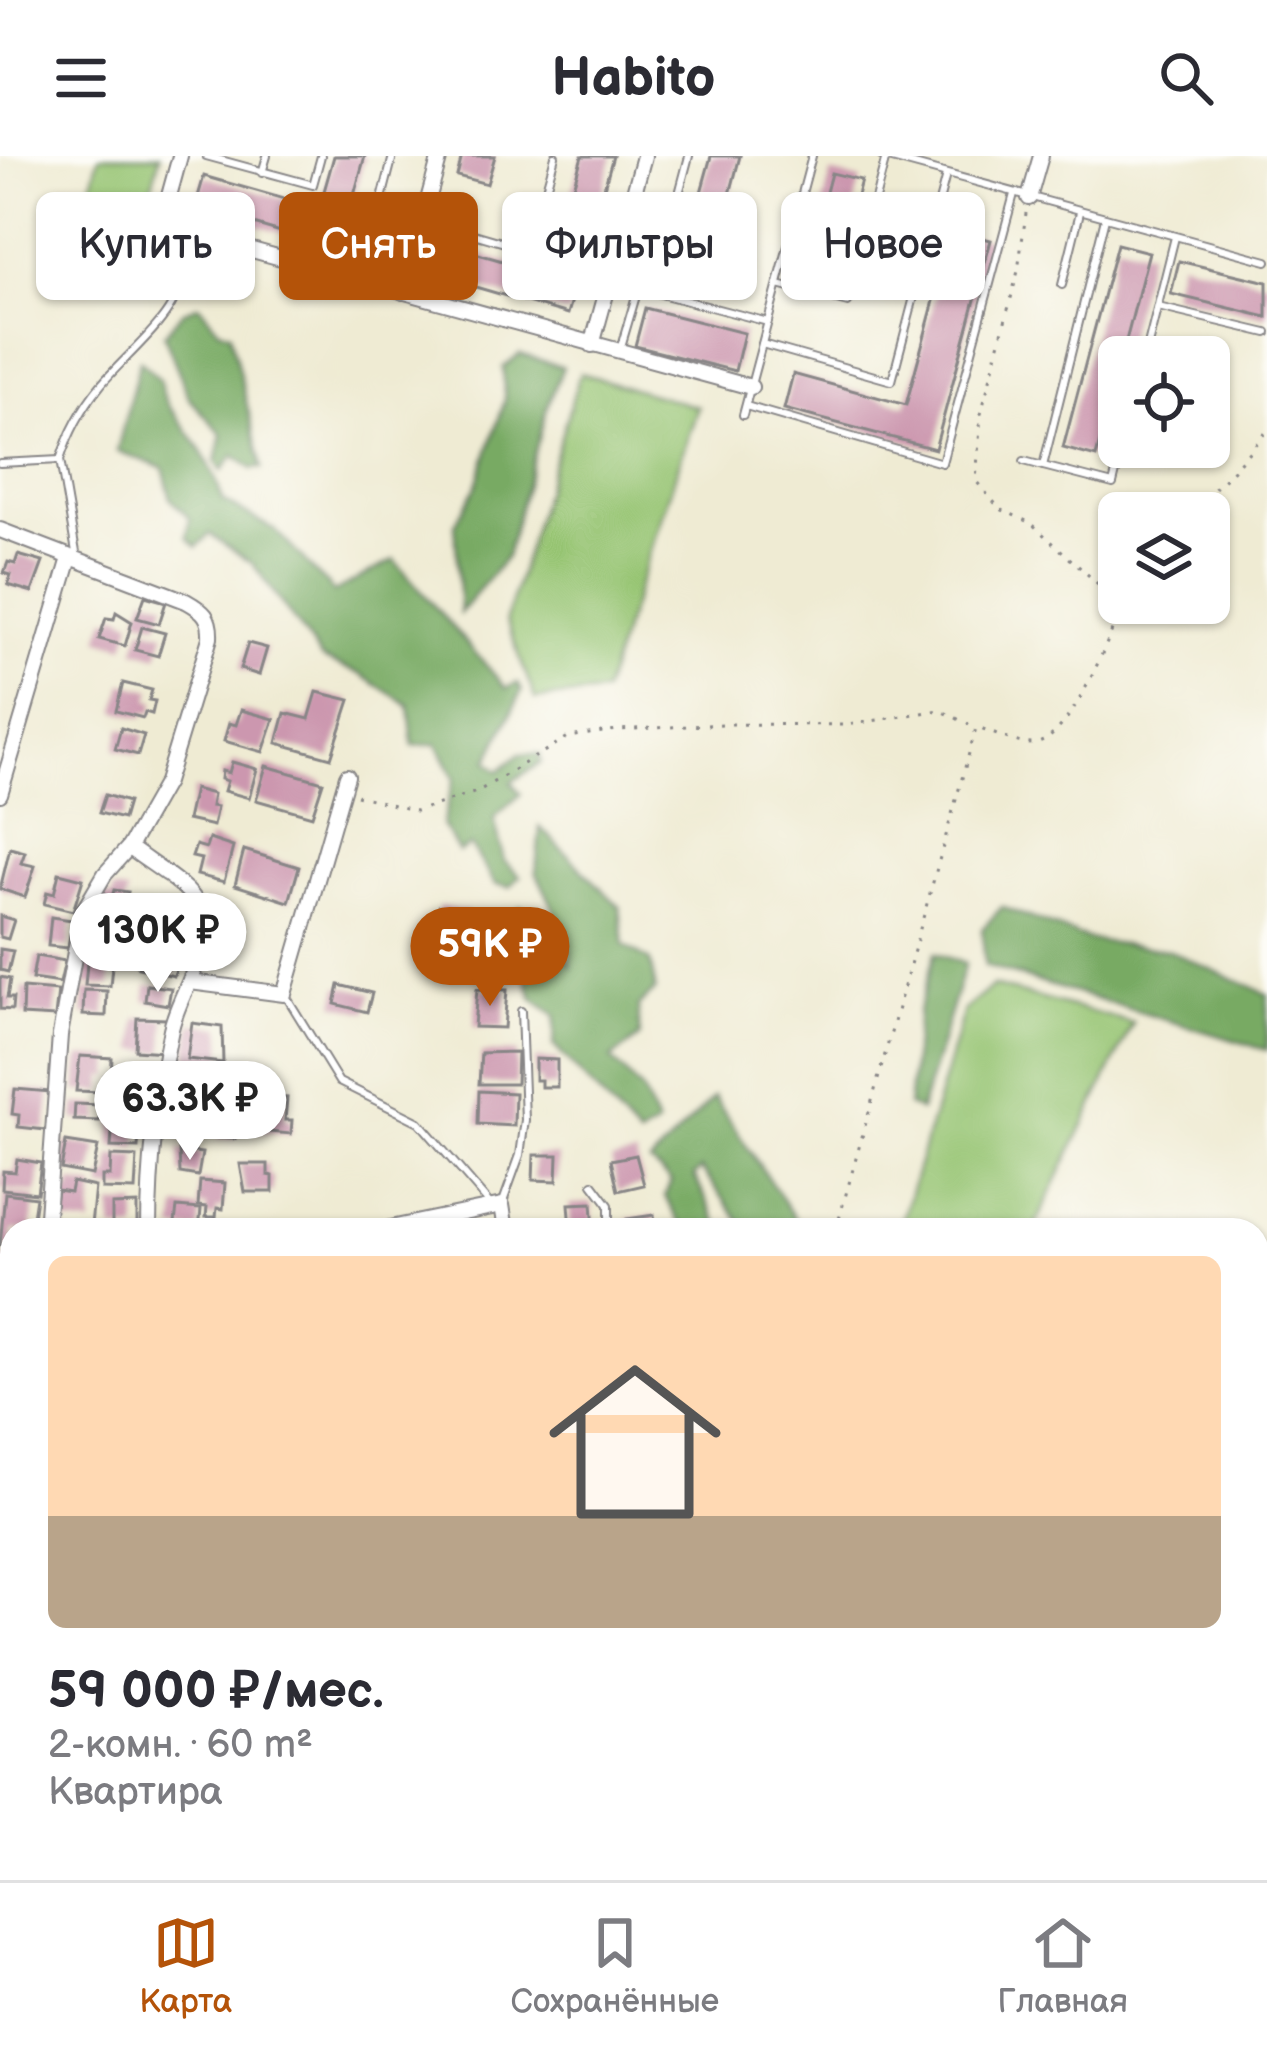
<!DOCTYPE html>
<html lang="ru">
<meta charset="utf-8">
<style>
:root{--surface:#fff;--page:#f7f7f7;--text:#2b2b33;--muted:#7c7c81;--line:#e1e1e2;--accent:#b45309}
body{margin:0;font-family:"Balsamiq Sans",sans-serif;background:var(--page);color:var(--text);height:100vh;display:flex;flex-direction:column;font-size:45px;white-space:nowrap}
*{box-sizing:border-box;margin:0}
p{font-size:39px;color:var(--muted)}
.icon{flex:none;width:66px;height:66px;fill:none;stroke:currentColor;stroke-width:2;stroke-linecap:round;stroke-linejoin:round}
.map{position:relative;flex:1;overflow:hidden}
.sheet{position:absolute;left:0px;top:1062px;width:1269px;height:663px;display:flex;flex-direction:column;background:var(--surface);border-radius:36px 36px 0 0;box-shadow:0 3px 9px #0004}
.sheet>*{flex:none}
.top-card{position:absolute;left:36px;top:36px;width:1197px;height:108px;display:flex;gap:24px}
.tools{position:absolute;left:1098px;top:180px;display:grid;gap:24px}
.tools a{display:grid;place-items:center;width:132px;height:132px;border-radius:18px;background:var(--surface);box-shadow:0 3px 9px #0004;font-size:60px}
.price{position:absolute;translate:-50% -102px;padding:0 27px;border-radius:42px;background:#fff;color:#222;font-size:39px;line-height:78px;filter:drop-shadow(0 3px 6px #0008)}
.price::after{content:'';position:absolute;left:50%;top:72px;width:36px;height:27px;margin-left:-18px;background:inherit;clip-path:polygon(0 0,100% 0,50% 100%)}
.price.selected{background:var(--accent);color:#fff}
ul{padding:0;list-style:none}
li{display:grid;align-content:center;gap:24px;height:636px;padding:0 48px}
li+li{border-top:3px solid var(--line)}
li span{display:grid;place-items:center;height:372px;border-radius:18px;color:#555}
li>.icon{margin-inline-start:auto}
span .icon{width:216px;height:216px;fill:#fffc;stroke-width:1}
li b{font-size:51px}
.tag{padding:0 42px;border-radius:18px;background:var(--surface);box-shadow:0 3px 9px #0004;font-size:42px;line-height:108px}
.tag.selected{background:var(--accent);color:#fff}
header{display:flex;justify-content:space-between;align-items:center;height:156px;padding:0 48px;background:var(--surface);font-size:54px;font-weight:700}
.menu{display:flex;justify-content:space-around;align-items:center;height:168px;border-top:3px solid var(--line);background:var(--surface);font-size:33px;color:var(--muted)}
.menu a{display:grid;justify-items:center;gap:6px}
.menu .selected{color:var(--accent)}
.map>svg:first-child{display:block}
.green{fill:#96c472;stroke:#5c7356;stroke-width:3}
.forest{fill:#78aa64;stroke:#4d6650;stroke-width:3}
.building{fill:#cc97af}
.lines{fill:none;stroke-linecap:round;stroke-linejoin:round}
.lane-casing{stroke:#888687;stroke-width:10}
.street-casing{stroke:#888687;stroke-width:18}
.path{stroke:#888687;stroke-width:3;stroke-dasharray:3 9;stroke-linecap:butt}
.lane{stroke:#fff;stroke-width:6}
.street{stroke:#fff;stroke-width:14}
</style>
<header><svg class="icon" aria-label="menu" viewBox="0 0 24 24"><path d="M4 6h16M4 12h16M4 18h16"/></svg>Habito<svg class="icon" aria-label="search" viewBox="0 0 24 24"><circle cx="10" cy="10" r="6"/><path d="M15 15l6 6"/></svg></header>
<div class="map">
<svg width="1267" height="1724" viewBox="0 0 1267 1724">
<rect width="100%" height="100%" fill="#fdfcf7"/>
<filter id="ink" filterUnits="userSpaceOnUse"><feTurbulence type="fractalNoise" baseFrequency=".00833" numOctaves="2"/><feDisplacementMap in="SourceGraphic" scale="24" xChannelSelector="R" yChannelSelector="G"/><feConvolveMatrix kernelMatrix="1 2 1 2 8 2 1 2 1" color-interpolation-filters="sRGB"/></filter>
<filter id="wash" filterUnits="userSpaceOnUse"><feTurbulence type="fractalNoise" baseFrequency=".004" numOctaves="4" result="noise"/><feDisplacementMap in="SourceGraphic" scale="48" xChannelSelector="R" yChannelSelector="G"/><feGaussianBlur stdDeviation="2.7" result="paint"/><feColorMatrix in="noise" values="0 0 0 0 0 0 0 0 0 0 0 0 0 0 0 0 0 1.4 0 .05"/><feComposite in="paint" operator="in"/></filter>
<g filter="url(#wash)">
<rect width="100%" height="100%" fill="#efebd3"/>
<g class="green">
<path d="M99,0h61l-17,62 -56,-15z"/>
<path d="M580,217l118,34 -95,286 -68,6 -29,-79z"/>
<path d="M993,830l140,37 -100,207h-134l65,-220z"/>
</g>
<g class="forest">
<path d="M199,149l20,24 11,4 32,135 -10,1 -18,-14 -12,16 -6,-9 6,-28 -33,-36 -25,-63 18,-23z"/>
<path d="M520,198l43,13 -16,41 -41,149 -46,56 -5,-89 21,-37 29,-87 -2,-33z"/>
<path d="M140,204l20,20c3,25 13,30 27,50 15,19 30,46 35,70l53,30 59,62 60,-32 112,128 12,-5 4,8 -34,70 11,10 20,-17h21l1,9 -30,19 10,12 -27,24 10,43 16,15 -10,11 -15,-3 -25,-39 -11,7 -17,-27 12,-47 -17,-34 -24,2 -4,-41 -51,-32 -36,-14 -69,-95 -43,-30 -13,13 -10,-10 3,-18 -19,-20 -8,-31 -46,-17z"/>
<path d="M540,671l80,80 4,38 26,16 6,29 -18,16 2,31 -29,22 31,32 15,34 -18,13 -85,-92 1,-31 -22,-16 -22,-82 10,-10 50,58 -5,-31 -30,-62z"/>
<path d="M1002,751l88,33 78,10 99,44v56l-282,-84 -3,-37z"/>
<path d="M935,797l30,11 -45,147 -12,-5 10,-95z"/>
<path d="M714,941l87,131 1,2h-55l-46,-61 -7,7 28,54h-33l-11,-10 -13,-24 6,-15 -21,-18z"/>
</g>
<g id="blocks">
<g class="building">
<path d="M334,0h31l-26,93 -144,-42 9,-31 115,33z"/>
<path d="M462,0h33l-8,28 -30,-8z"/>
<path d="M582,0h31l-45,158 -144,-42 9,-31 115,33z"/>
<path d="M711,0h29l-23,88 -28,-8z"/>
<path d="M831,17l30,7 -25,95 -30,-6z"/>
<path d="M953,74l38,10 -56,209 -151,-40 9,-35 113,31z"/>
<path d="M1117,88l32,8 -53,205 -33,-9z"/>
<path d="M1179,105l88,21v35l-96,-23z"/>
<path d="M645,152l99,25 -9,38 -100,-25z"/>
<path d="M18,399l25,7 -11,30 -24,-7 3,-10 -7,-2 4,-11 7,2z"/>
<path d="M145,440l21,6 -7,22 -22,-6z"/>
<path d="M116,456l16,10 -7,24 -26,-7 7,-21 8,1z"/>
<path d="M142,471l23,6 -7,23 -23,-6z"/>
<path d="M248,487l19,5 -8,27 -19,-6z"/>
<path d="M123,527l29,7 -3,10 6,1 -3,13 -7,-2 -2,6 -27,-7z"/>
<path d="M317,536l33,8 -19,58 -54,-15 8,-30 24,6z"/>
<path d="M241,554l33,9 -11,33 -39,-11 5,-18 7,2z"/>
<path d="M121,572l23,7 -6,20 -23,-6z"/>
<path d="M232,606l25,7 -8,29 -25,-7 3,-10 -6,-2 1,-8 7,2z"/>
<path d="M266,610l57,16 -11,34 -56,-16z"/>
<path d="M194,633l19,5 -2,12 6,1 -4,19 -26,-6z"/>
<path d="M105,639l23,7 -5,17 -24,-6z"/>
<path d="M209,683l24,8 -9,35 -27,-7 4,-16 -9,-2 4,-12 10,3z"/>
<path d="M10,692l15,4 -4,11 14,3 -10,31 -25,-8z"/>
<path d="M244,694l55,17 -10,35 -54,-17z"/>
<path d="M59,717l24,6 -10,32 -29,-7 3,-12 7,2z"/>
<path d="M114,734l14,2 -8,27 -21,-6 3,-19 10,3z"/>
<path d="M439,750l30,6 -6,27 -21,-5 2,-11 -8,-2z"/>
<path d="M0,760l14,4 -6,19 -8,-2z"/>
<path d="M51,761l21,3 -4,28 -20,-2z"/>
<path d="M93,766l23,3 -9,22 -11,-2 2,-15 -6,-1z"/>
<path d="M153,777l32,7 -11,36 -36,-8 6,-22 6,1z"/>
<path d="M0,793l13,2 -5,21 -8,-2z"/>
<path d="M88,797l25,3 -3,30 -25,-1z"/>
<path d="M36,800l29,5 -5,22 -28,-4z"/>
<path d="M0,821l10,2 -3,19h6l-1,12 -12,-1z"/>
<path d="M147,829l24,3 -3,17 -23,-4z"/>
<path d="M339,829l33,8 -5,19 -32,-8z"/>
<path d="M23,832l35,3 -3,26 -33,-2z"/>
<path d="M477,833l30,1 -3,38 -30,-1z"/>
<path d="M84,834l23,1 -1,25 -23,-1z"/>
<path d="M137,862l29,1 -2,33 -29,-2z"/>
<path d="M192,867l30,4 1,36 -36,-4z"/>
<path d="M517,896l-1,32h-37l2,-31z"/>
<path d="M80,900l32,2 -1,19 -7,-1 -1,16 -27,-1z"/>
<path d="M535,903l22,1v27h-16v-7h-6z"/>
<path d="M187,921l16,2 -2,21h-12z"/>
<path d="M15,933l36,3 -5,38 -28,-3 1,-12 -7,-1z"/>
<path d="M479,935l36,2 -1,33 -36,-2z"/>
<path d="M259,940l28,2 -2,22h7l-1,14 -35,-3z"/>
<path d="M75,948l25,1 -1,16 -25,-1z"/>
<path d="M113,962l27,1 -2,29 -27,-1z"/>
<path d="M218,968h18l-1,15 -18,-1z"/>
<path d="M66,986l32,5 -6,28 -31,-6z"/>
<path d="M179,994l23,3 -4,23 -18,-3z"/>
<path d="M534,999h24l-1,26 -24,-1z"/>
<path d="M636,999l8,30 -26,6 -7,-31z"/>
<path d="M111,1000l26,1 -2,33 -33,-1v-13h8z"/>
<path d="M17,1003l24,4 -4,30 -35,-4 1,-18 12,1z"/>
<path d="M240,1008h28v11l5,1v16h-28z"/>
<path d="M200,1025l25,2 -2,26 -6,-1 -1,9h-10l1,-10 -9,-1z"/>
<path d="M72,1026l23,5 -4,38 -39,-4 5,-31 13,2z"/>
<path d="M5,1037l31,4 -5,33h-19v17l-12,-2z"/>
<path d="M592,1047l2,27h-23l-2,-26z"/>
<path d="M137,1048v26h-25v-25z"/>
<path d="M177,1051l24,2 -2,21h-25z"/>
<path d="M654,1059l2,15h-27l-2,-11z"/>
<path d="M0,1101l12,2v35l-12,-1z"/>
<path d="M0,1146l12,2v40l-12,-2z"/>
<path d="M0,1198l12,1v23h-6l-2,12h-4z"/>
<path d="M0,1249l12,1 -3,32h-9z"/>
<path d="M0,1305l12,1 -6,42h-6z"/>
<rect x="0" y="1382" width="12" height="30"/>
<rect x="1" y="1579" width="11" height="27"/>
<path d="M12,1620v27l-12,1v-27z"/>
<path d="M0,1698h12v15h25v8l-37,1z"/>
<path d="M158,1713h35v11h-23v-5h-12z"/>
<path d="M268,1713h35l-1,11h-35z"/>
<path d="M345,1713h22l-1,11h-21z"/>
<path d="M443,1713h37l-1,11h-36z"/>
<path d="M923,1713l26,3 -2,8h-26z"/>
</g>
</g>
</g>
<g filter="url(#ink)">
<use href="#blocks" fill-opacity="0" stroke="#888687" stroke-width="3"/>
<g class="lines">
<defs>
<g id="lane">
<path d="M206,0l107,29 8,-29"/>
<path d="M689,0l-36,136 115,30"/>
<path d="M881,0l386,105"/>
<path d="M262,17l5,-17"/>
<path d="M1105,62l-62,248 70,18 9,-37"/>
<path d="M426,64l103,30 26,-94"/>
<path d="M362,121l31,-121"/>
<path d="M778,129l70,18 38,-146"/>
<path d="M1062,129l18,-73"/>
<path d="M1158,151l109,26"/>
<path d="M762,188l130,37 54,-206"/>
<path d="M620,194l18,-61 15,3"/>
<path d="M1145,201l30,-120"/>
<path d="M746,250l196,57 72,-269"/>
<path d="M743,259l69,-259"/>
<path d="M60,304l17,98"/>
<path d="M1024,305l19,5"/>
<path d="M0,307l60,-3c9,-28 22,-52 40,-74 20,-25 71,-66 77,-95 4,-24 -14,-39 -16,-62"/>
<path d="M286,840l53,86 80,40 71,82"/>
<path d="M593,1028l16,21v25"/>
<path d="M503,1046l17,-47 5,-35 -4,-109"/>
</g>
<g id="street">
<path d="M180,0l-19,69 590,162"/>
<path d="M1029,42l12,-42"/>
<path d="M403,136l37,-136"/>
<path d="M592,189l52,-189"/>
<path d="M0,374l186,71c18,10 25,16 24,37l-44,144 -37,65 -24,27 -23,39 -22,122 -14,195"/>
<path d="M0,638l70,-236"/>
<path d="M129,691c18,15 62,39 69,59 17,47 -17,80 -27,123 -14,67 -22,133 -22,201"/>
<path d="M190,826l94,12 63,-218"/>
<path d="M381,1074l121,-25 4,25"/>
<path d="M0,1480l12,-9"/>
<path d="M137,1724v-11"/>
<path d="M321,1724l1,-11"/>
<path d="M506,1724l1,-11"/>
<path d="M717,1724l4,-11"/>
</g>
</defs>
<use href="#lane" class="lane-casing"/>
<use href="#street" class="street-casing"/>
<g class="path">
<path d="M1026,57l-8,58 -37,143 -5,67 24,28 31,14 89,81"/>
<path d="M1188,357l40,-37 39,-45"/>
<path d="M356,639l60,16 61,-19 91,-55 49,-7 107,-6 123,1 93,-15 34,17"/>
<path d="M836,1074l140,-502c17,4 39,16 56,16 38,0 78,-109 91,-141"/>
</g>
<use href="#lane" class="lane"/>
<use href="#street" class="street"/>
</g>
</g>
</svg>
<div class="tools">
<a><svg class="icon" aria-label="locate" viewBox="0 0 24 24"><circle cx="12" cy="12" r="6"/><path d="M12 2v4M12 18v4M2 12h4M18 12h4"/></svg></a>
<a><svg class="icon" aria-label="layers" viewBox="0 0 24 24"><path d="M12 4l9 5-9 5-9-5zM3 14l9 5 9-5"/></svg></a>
</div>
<b class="price" style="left:158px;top:839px">130K ₽</b>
<b class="price selected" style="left:490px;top:853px">59K ₽</b>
<b class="price" style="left:190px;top:1007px">63.3K ₽</b>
<div class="top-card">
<a class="tag">Купить</a>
<a class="tag selected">Снять</a>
<a class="tag">Фильтры</a>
<a class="tag">Новое</a>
</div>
<section class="sheet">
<ul>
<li><span style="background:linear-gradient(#ffd9b3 70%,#b9a48a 0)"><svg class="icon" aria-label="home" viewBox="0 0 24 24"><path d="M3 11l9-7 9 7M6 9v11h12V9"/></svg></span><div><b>59 000 ₽/мес.</b><p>2-комн. · 60 m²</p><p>Квартира</p></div></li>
</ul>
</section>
</div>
<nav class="menu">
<a class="selected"><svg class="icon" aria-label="map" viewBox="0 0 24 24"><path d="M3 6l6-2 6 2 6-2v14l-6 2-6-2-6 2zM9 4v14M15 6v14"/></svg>Карта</a>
<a><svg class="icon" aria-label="saved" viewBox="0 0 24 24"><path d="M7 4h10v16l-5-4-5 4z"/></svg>Сохранённые</a>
<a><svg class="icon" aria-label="home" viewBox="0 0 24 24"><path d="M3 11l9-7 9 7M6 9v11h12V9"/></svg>Главная</a>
</nav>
